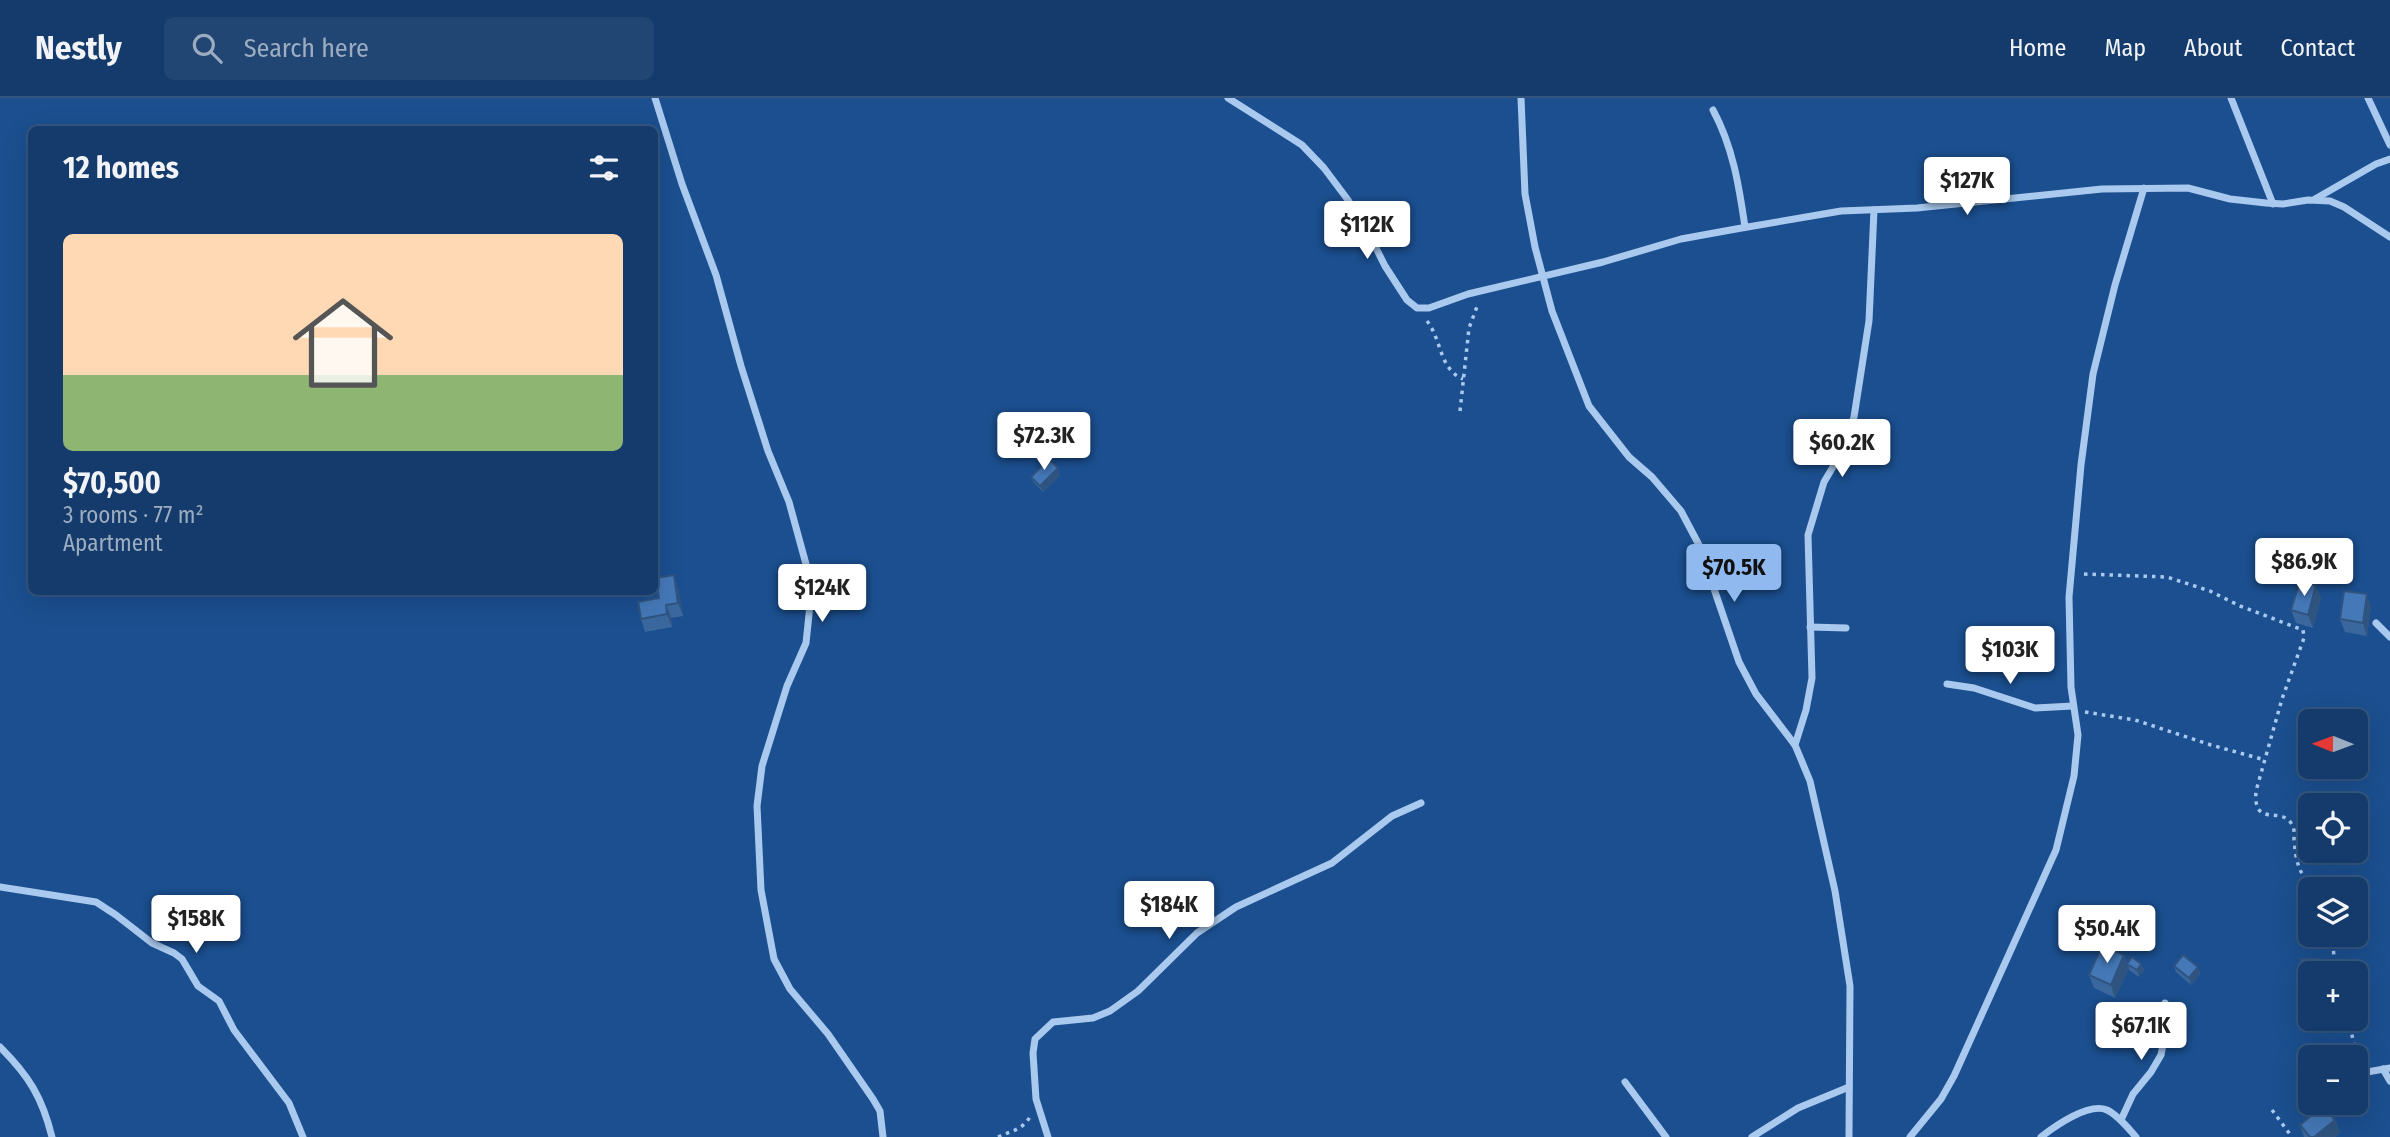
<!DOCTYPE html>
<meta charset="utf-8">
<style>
:root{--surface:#143b6b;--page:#214673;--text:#f1f3f6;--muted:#9dadc1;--line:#33557e;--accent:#90b9f0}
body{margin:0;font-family:"Fira Sans Condensed",sans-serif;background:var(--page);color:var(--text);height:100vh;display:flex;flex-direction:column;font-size:26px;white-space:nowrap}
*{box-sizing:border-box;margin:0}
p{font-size:23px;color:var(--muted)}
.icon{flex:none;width:38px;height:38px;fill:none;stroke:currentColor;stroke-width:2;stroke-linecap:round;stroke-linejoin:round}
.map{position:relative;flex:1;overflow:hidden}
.sheet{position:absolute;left:28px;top:28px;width:630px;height:469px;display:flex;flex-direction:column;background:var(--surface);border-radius:10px;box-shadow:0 7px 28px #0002,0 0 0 2px var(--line)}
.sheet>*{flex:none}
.needle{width:46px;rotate:271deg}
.fabs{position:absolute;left:2298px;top:611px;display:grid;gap:14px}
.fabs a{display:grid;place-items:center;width:70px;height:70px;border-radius:10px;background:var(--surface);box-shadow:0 7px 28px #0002,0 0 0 2px var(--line);font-size:35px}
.price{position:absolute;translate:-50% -60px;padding:0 16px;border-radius:7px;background:#fff;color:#222;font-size:23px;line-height:46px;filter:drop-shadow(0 2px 4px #0008)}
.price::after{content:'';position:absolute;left:50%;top:42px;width:21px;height:16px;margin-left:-10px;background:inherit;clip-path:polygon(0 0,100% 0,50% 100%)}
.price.selected{background:var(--accent);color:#111}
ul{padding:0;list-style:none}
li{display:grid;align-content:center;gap:14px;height:371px;padding:0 35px}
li+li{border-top:2px solid var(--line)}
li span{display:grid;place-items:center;height:217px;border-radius:10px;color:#555}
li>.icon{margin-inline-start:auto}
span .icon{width:126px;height:126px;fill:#fffc;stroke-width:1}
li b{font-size:30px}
h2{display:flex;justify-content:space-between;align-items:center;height:84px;padding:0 35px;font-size:30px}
header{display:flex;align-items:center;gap:42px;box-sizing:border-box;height:98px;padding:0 35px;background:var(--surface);border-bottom:2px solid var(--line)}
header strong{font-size:33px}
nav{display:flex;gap:38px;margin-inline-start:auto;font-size:24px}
.search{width:490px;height:63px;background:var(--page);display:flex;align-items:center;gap:18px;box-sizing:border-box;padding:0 24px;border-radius:10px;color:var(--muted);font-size:26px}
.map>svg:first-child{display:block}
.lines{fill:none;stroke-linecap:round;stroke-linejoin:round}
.path{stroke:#a9c9ee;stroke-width:3.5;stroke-dasharray:3.5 5;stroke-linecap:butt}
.street{stroke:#a9c9ee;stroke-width:7}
.wall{fill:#3a679d}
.shaded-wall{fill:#305480}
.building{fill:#4478b7;stroke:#305480;stroke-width:2}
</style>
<header>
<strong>Nestly</strong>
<div class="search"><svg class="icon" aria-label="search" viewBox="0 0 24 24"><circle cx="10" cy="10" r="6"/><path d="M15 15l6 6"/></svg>Search here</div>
<nav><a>Home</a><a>Map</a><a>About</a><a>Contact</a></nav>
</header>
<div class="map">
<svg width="2390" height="1039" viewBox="0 0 2390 1039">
<rect width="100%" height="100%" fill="#1b4f8f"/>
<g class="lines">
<g class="path">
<path d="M1427,223c15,19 12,48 36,58"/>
<path d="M1460,313l9,-83 9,-24"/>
<path d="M2084,476l83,3 43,14 30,15 63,24 1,8 -22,61 -26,92c-3,37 23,15 35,32 4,5 3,11 3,17 2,21 4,35 22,49"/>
<path d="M2085,614l50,8 76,25 54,15"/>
<path d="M2332,836l2,23 5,16"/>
<path d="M2348,920l10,43"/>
<path d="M2272,1012l20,27"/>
<path d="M998,1039c13,-6 24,-7 32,-20"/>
</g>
<g class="street">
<path d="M655,0l27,86 34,91 25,91 27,85 21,51 23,84 -6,57 -19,43 -25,80 -5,40 4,84 13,69 16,30 38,45 45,65 7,12 3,26"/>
<path d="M1228,0l74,47 22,23 24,32 22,36 15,30 22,34 10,8h12l39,-14 135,-32 78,-23 55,-10 105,-18 76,-3 185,-19 86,-1 42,11 36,4 17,1 25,-4 22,1 14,6 46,30"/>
<path d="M1521,0l4,96 10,53 17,64 37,95 40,51 23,20 29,34 18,34 40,117 17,32 39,51 15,36 25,110 15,95 -1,151"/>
<path d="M2231,0l42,106"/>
<path d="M2368,0l22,47"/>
<path d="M1713,12c20,37 26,76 32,117"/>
<path d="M2315,101l61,-35 14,-5"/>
<path d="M2376,525l14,14"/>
<path d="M1810,529l36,1"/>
<path d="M1947,586l27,4 61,20 38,-2"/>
<path d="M1795,647l11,-35 6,-32 -4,-143 16,-53 19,-32 11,-33 15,-96 5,-111"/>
<path d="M0,789l96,15 20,13 36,28 22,10 8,6 16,27 21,15 15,29 55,73 14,34"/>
<path d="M0,949c29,29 42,50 52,90"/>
<path d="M2383,971l7,12"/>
<path d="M2356,976l34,-6"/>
<path d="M1625,984l41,55"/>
<path d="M2121,1022l12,-26 18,-22 10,-17 4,-21v-31"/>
<path d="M1048,1039l-12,-38 -3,-46 2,-14 18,-17 40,-4 17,-7 28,-20 59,-58 39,-26 96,-44 60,-47 29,-13"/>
<path d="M1752,1039l46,-29 51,-21"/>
<path d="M1910,1039l31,-38 13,-23 102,-226 18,-74 4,-41 -7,-48 -2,-90 12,-132 12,-91 22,-89 29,-97"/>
<path d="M2041,1039c14,-11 48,-35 66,-27 11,5 21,18 29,27"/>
</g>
</g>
<g class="wall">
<path d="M1060,377l-17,17 -9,-9 -3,-6z"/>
<path d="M674,477l4,13 5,28 -12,2 1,9 -27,5 -4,-13 18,-21z"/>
<path d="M2321,500l-8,30 -17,-5 -5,-13z"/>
<path d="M2371,509l-4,29 -22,-4 -5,-13z"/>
<path d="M2124,857l5,13 -14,30 -21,-10 -5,-13z"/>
<path d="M2319,861l2,7v7h-11v8h-7l-2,-6z"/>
<path d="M2127,866h14l3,6 -5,7 -10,-7z"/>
<path d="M2174,868l24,1 2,7 -9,11 -15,-13z"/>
<path d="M2335,1022l5,13 -5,4h-31l-4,-12z"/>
</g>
<g class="shaded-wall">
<path d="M1058,370l2,7 -17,17 -3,-6z"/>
<path d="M674,477l4,13 5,28 -5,-13z"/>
<path d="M2316,487l5,13 -8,30 -5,-13z"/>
<path d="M2367,496l4,13 -4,29 -4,-13z"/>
<path d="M666,507l5,13 1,9 -5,-13z"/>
<path d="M2124,857l5,13 -14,30 -4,-13z"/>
<path d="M2319,861l2,7v7h-2z"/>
<path d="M2141,866l3,6 -5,7 -2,-7z"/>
<path d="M2198,869l2,7 -9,11 -2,-7z"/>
<path d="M2335,1022l5,13 -5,4h-21z"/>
</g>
<g class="building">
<path d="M1049,361l9,9 -18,18 -9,-9z"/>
<path d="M674,477l4,28 -12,2 1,9 -26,5 -3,-17 21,-4 -3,-20z"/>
<path d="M2300,483l16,4 -8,30 -17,-5z"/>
<path d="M2344,493l23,3 -4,29 -23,-4z"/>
<path d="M2102,848l22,9 -13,30 -22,-10z"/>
<path d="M2183,857l15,12 -9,11 -15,-12z"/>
<path d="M2132,859l9,7 -4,6 -10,-6z"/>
<path d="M2301,861h18v14l-18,2z"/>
<path d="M2323,1008l12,14 -21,17h-4l-10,-12z"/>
</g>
</svg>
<div class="fabs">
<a><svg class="needle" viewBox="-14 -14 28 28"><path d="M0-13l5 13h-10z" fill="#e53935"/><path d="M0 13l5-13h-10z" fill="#9dadc1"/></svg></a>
<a><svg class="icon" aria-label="locate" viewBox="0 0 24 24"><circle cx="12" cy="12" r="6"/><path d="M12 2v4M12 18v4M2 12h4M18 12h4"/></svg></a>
<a><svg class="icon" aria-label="layers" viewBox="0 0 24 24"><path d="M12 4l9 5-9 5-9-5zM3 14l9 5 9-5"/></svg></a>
<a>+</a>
<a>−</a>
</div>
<b class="price" style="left:1967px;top:119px">$127K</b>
<b class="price" style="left:1367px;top:163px">$112K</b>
<b class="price" style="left:1044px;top:374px">$72.3K</b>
<b class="price" style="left:1842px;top:381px">$60.2K</b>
<b class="price" style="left:2304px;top:500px">$86.9K</b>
<b class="price selected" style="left:1734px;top:506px">$70.5K</b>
<b class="price" style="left:822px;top:526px">$124K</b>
<b class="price" style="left:2010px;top:588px">$103K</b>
<b class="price" style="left:1169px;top:843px">$184K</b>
<b class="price" style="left:196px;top:857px">$158K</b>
<b class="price" style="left:2107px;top:867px">$50.4K</b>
<b class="price" style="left:2141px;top:964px">$67.1K</b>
<section class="sheet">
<h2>12 homes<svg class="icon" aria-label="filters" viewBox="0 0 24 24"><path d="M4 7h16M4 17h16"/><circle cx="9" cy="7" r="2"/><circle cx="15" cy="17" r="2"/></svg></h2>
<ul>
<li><span style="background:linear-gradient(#ffd9b3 65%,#8fb573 0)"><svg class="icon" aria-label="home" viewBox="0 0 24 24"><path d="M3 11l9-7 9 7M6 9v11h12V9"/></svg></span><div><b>$70,500</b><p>3 rooms · 77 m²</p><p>Apartment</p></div></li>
</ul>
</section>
</div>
